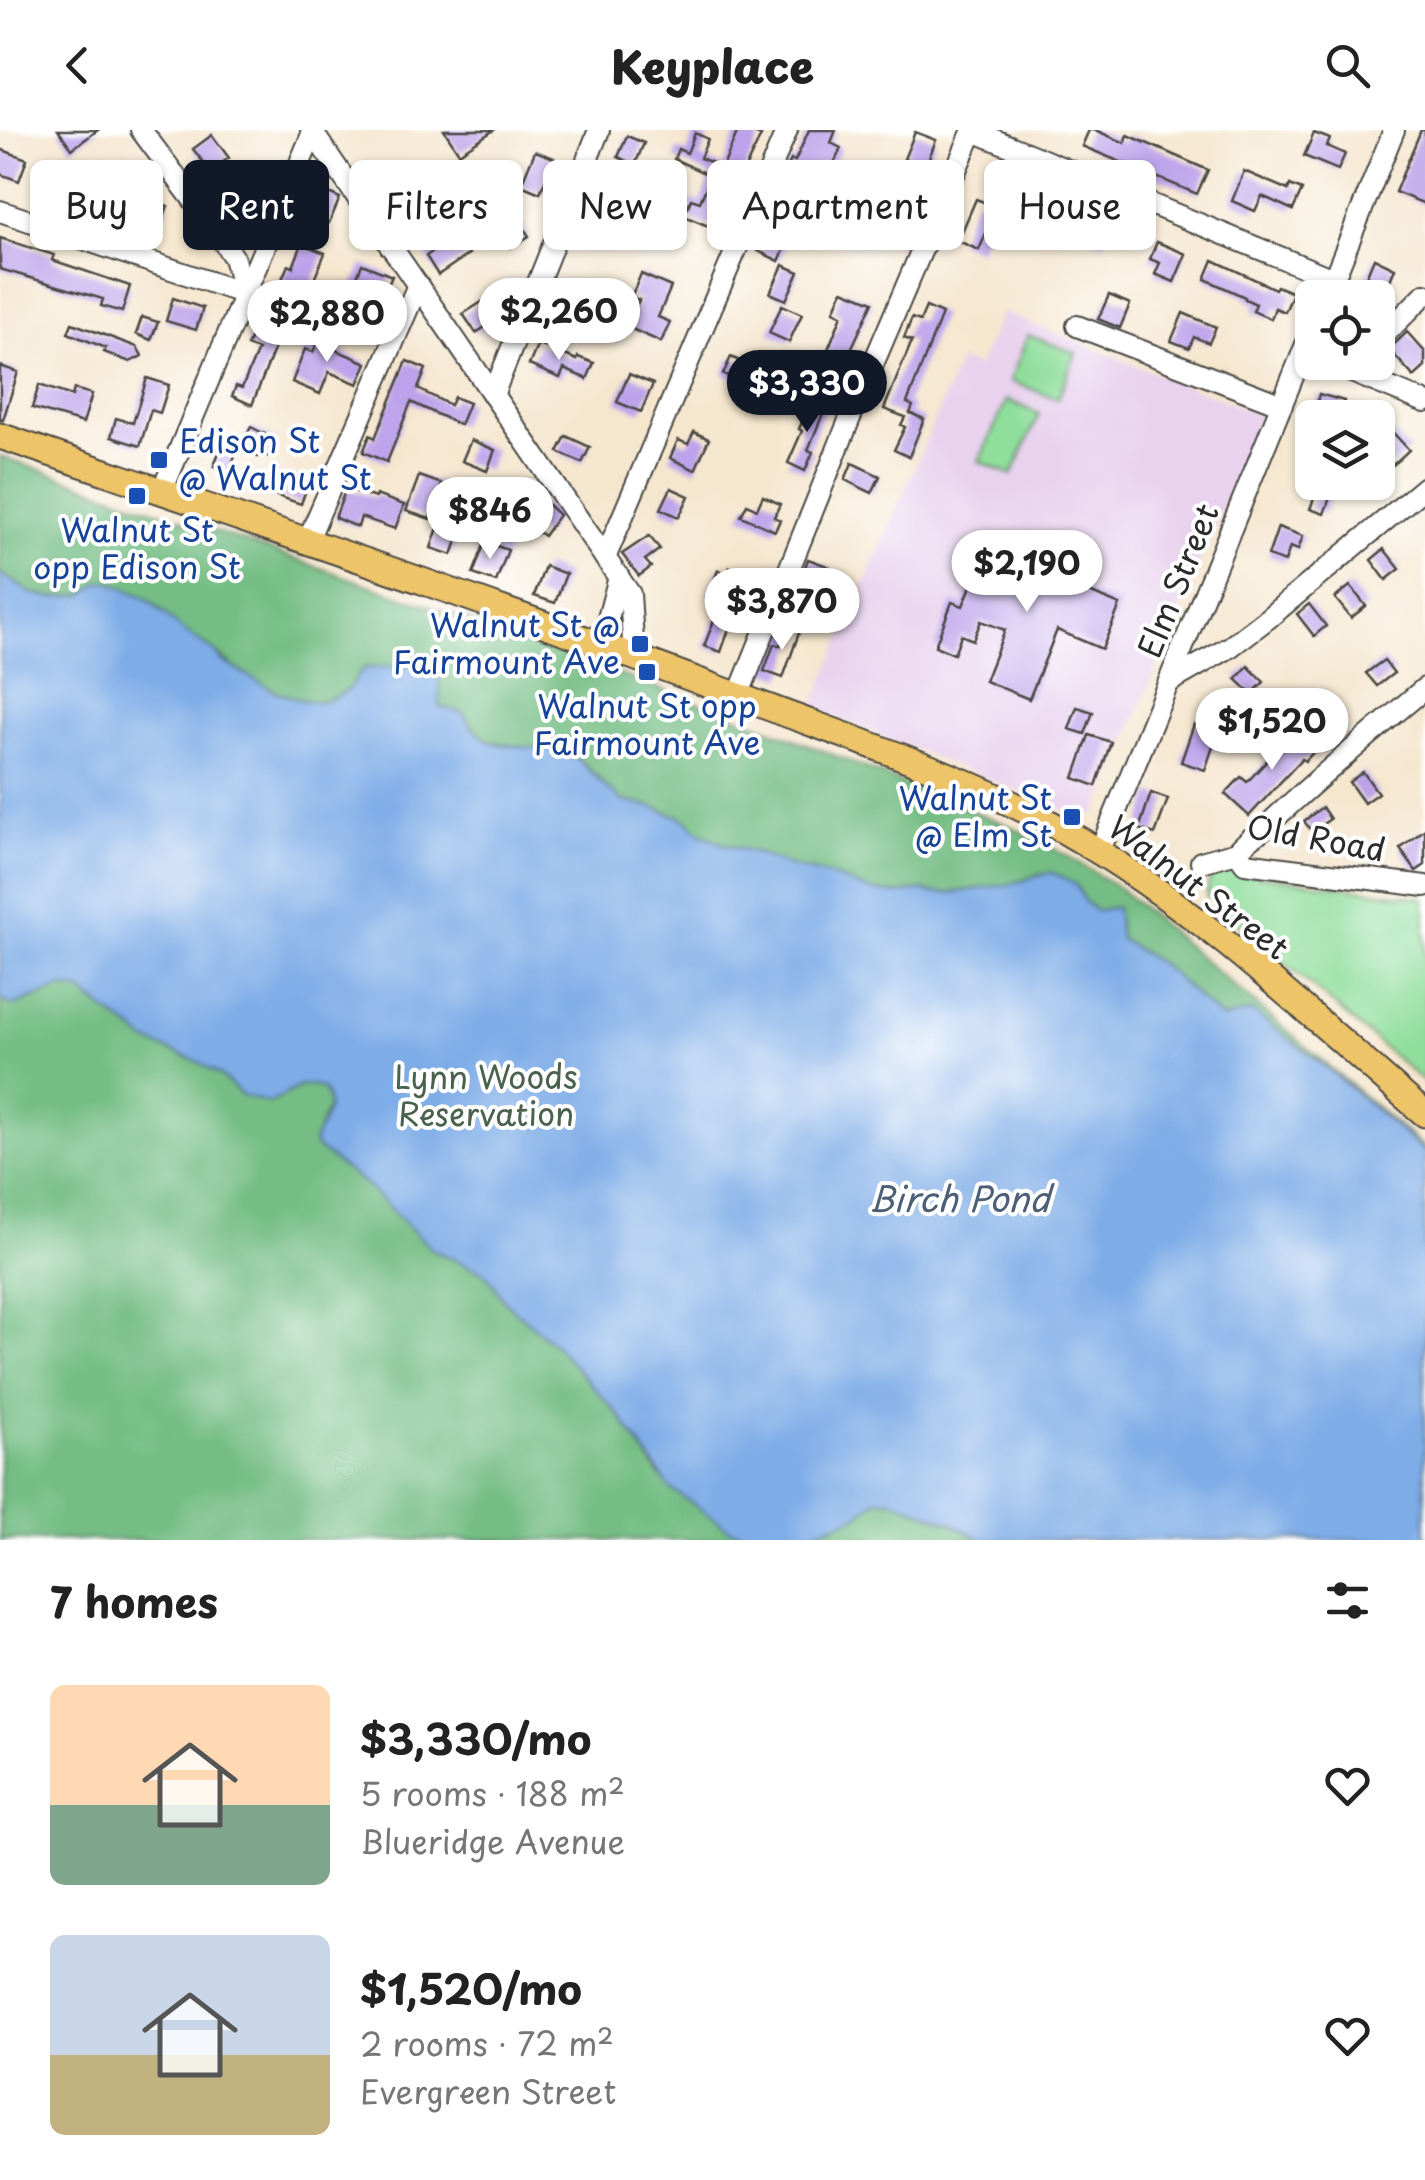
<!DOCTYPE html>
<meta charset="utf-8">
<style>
:root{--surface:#fff;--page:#f2f2f2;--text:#222;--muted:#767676;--accent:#111827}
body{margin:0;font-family:"Playpen Sans",sans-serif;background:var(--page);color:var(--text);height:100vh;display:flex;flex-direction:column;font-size:38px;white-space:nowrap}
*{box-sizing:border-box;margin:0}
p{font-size:32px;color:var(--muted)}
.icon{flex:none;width:55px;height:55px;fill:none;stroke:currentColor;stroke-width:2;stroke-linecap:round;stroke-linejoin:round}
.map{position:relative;height:1410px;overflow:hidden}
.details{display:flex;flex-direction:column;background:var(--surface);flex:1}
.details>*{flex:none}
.top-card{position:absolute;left:30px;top:30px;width:1365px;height:90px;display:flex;gap:20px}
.controls{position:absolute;left:1295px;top:150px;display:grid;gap:20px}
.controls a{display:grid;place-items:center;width:100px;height:100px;border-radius:15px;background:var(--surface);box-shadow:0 2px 8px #0004;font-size:50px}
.price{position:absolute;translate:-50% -85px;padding:0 22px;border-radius:35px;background:#fff;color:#222;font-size:32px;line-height:65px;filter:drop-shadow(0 2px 5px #0008)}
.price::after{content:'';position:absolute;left:50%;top:60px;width:30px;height:22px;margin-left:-15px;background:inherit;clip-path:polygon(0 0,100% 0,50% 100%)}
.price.active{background:var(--accent);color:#fff}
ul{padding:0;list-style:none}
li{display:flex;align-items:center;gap:30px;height:250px;padding:0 50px}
li span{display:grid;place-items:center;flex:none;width:280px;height:200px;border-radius:15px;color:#555}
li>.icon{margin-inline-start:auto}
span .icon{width:120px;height:120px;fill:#fffc;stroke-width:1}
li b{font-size:42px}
h2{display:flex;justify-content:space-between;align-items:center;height:120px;padding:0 50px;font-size:42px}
.tag{padding:0 35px;border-radius:15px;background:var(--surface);box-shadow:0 2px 8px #0004;font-size:35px;line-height:90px}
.tag.active{background:var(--accent);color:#fff}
header{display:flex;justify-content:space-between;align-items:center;height:130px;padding:0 50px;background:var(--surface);font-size:45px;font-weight:800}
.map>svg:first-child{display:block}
.built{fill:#e8d2ee}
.green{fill:#90de9c;stroke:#5e8464;stroke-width:2.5}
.forest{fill:#74bd84;stroke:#507458;stroke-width:2.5}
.water{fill:#7dace7;stroke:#546c89;stroke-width:2.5}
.building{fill:#bca2ea}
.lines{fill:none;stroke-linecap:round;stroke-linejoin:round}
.minor-casing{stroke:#494743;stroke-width:24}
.major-casing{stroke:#494743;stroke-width:29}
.minor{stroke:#fff;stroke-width:20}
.major{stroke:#eec469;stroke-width:25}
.transit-dot{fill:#1a4fb4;stroke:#fff;stroke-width:4}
.labels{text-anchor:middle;stroke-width:8;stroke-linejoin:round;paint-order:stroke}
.transit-label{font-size:32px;fill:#164399;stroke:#fff}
.street-label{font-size:32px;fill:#2b2b2b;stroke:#fff}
.park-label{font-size:32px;fill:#49614d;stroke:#fff}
.water-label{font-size:35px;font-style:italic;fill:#4c5f76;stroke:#fff}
</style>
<header><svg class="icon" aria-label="back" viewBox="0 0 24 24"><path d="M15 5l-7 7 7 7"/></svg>Keyplace<svg class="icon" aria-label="search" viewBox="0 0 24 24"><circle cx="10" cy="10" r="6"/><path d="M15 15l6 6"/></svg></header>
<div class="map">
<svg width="1425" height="1410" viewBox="0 0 1425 1410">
<rect width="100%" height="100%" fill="#fff"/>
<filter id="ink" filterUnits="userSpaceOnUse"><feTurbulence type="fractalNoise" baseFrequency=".01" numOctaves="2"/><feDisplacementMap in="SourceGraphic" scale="20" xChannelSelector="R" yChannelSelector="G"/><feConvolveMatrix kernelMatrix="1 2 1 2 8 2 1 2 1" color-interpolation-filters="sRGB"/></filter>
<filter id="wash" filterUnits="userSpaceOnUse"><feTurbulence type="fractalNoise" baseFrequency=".0048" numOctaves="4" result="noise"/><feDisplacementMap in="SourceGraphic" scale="40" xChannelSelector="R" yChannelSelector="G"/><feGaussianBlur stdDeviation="2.25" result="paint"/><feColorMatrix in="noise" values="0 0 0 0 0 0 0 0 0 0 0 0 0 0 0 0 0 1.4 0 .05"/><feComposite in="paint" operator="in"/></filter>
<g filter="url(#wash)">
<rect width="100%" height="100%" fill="#f5e6ce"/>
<path class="built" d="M1002,182l258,103 -164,400 -24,-2 -260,-105 148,-348 18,7z"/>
<g class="green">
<path d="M1028,205l48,18 -18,46 -48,-18z"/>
<path d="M1007,270l32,14 -27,61 -33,-14z"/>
<path d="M1212,739l213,29v185l-219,-187z"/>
</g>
<g class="forest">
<path d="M0,326l449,157 300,108 261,105 56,29 54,34 305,259v4l-99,-85 -104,-48 -60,-54 -42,-26 -24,-28 -11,-9 -9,-17 -35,-11 -29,10 -62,9h-19l-8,-3 -27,4 -28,-4 -37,-14 -38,-9 -36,-14 -34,-9 -21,-10 -19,-16 -30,-11 -30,-6 -15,-12 -28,-29 -36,-12h-18l-37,-7 -17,-14 -9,-14 -23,-6 -75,-39c-6,7 -12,18 -20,24 -37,29 -102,-16 -130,-40 -9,-8 -22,-13 -32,-21 -12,-10 -22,-22 -34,-31 -14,-10 -35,-13 -51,-17l-15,12 -29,3 -23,-5 -31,-20z"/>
<path d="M63,857l18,4 25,20 29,20 9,9 55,22 23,15 20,18 32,6c19,-11 26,-19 48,-13 13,16 6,17 0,33 -3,8 -3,19 -4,28l47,35 68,66 50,22 7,7 16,24 48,41 65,71 41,61 71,54 37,10h-768v-541l13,7z"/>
<path d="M877,1369l17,1 52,21 37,19h-196l26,-7 44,-17z"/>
</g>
<path class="water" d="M0,443l31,20 23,5 29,-3 15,-12 10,-2 38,17 39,34 29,19 8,10 53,30 26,9 15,2 19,-5 11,-6 19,-23 74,-3 1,42 23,6 9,14 17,14 14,4 61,6 15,9 29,29 15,12 30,6 30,11 19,16 21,10 34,9 36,14 38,9 37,14 28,4 27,-4 8,3h19l62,-9 39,-12 25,13 9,17 11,9 20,-4 4,32 42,26 60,54 30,-8 74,56 99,85v388h-442l-36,-19 -53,-21 -17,-1 -20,17 -45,17 -25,7h-19l-37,-10 -61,-42 -51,-73 -65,-71 -48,-41 -16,-24 -7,-7 -50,-22 -68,-66 -47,-35 -5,-7c7,-18 24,-36 9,-54l-12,-3 -10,1 -31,17 -27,-8 -20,-18 -23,-15 -55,-22 -9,-9 -29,-20 -25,-20 -18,-4 -50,19 -13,-7z"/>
<g id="blocks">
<g class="building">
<path d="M58,0h40l-26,19z"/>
<path d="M444,0h50l-35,23z"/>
<path d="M738,0h9l14,6 -25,51 -6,-2 -11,25 6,3 -7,17 -34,-14 7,-17 9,3 11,-26 -37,-17 4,-10 9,4 8,-20 13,6 -8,19 23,9z"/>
<path d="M809,0h27l-5,13 10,5 -9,20 -9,-4 -16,35 -19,-9 5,-11 -9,-5 7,-14 4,1z"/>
<path d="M1089,0h6l30,13 3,-8 80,35 -11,24 -115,-48z"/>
<path d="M1421,0h4v74l-30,-12z"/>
<path d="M915,2l21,8 -11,28 -21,-9z"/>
<path d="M1314,3l16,6 -3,7 18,8 -7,16 -34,-14z"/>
<path d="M212,5l17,23 -19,13 -17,-22z"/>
<path d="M627,6l17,7 -9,22 -17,-8z"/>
<path d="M0,19l27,10 -8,22 -19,-7z"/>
<path d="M535,21l19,7 -14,35 -19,-8z"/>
<path d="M415,39l11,17 -30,19 -11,-17z"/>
<path d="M1244,41l44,19 2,-5 12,5 -9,20 -31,-14 -7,15 -23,-10z"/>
<path d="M249,48l14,19 -18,12 -13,-18z"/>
<path d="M76,55l28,11 -8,20 -28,-10z"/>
<path d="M317,58l23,10 -11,25 -22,-9z"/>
<path d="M143,66l25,10 -12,32 -25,-9z"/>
<path d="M1042,67l36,15 2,-3 32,13 -9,21 -44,-19 -3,7 -37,-16 6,-15 13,6z"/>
<path d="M976,69l21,8 -18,43 -21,-9z"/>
<path d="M598,75l12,5 -6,15 10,4 -7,16 -17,-7 4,-12 -4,-2z"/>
<path d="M510,77l19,29 -19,12 -9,-14 7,-3 -11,-16z"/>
<path d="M885,86l29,12 -8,19 -29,-12z"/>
<path d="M770,95l21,10 -12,26 -21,-10z"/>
<path d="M457,105l12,19 -31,21 -12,-19z"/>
<path d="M0,108l54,17 -2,5 78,26 -8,26 -21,-6 2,-7 -103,-30z"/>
<path d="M1157,112l29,12 -12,28 -19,-8 5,-11 -10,-4z"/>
<path d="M302,114l23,9 -14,34 -10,-4 -4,9 -17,-8 8,-19 5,2z"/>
<path d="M1374,128l21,10 -10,25 -22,-9z"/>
<path d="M1213,130l62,29 2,-3 16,7 -8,19 -10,-4 -4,11 -18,-8 3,-7 -11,-5v-2l-40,-18z"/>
<path d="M362,134l30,12 -10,23 -29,-13z"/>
<path d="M783,135l16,7 -13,28 -16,-7z"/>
<path d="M641,144l30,13 -13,30 12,5 -9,20 -34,-15 12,-27 -8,-3z"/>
<path d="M560,160l32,14 -10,24 -32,-13z"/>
<path d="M843,160l30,12 -32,69 -19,-7 20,-49 -8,-4z"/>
<path d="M499,161l12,19 -35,23 -13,-19z"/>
<path d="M1109,165l21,9 -10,24 -22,-9z"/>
<path d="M173,168l30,10 -7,22 -30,-9z"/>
<path d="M782,175l20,9 -13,28 -20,-9z"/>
<path d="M926,177l16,7 -35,89 6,3 -3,7 14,6 -15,38 -15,-7 11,-23 -4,-2 4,-8 -21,-8 28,-68 -8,-3 8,-20 8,3z"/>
<path d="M1183,183l33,14 -7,16 -15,-6 -5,11 -18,-7z"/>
<path d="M142,187l16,5 -7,18 -15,-6z"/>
<path d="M72,193l65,24 5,9 -12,6 -26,-10 2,-4 -38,-15z"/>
<path d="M255,198l24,9 -27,68 -20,-9 4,-10 6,2 16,-38 -11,-4z"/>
<path d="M324,199l13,7 -6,12 36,15 -9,21 -29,-12 -9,22 -28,-12 13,-33 8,3z"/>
<path d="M1407,202l18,20v15l-11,10 -25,-28z"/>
<path d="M538,214l39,16 1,-3 16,6 -7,16 -23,-10 -4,9 -31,-13z"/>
<path d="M731,227l21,10 -7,16 -22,-9z"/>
<path d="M407,231l19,8 -8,20 32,16 4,-8 15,6 -9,22 -49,-23 -24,60 -24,-10 7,-17 5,3z"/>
<path d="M0,236l18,6 -15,48h-3z"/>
<path d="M629,244l24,10 -12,28 -24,-10z"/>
<path d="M147,248l22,7 -9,28 -9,-3 -11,36 -29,-9 5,-19 17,5z"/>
<path d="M39,255l33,11 2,-7 18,5 -9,29 -51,-15z"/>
<path d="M1319,264l25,7 -4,17 -26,-5z"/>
<path d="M812,268l15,6 -19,46 5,2 -8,19 -17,-8 14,-32 -3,-2z"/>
<path d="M1385,294l24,26 -16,15 -15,-17v-18z"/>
<path d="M251,297l24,12 -8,17 -7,-4 -2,5 -18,-9z"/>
<path d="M694,302l15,7 -14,31 -25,-12 8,-18 10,4z"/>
<path d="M566,306l24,11 -8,16 -24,-11z"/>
<path d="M471,310l24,10 -8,21 -25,-10z"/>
<path d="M222,313l16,5 -9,24 -15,-6z"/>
<path d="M852,333l28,13 -8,17 -27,-13z"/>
<path d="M285,345l23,9 -7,20 -24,-8z"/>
<path d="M419,346l23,8 -12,35 -24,-8z"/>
<path d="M346,358l29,10 1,-3 28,10 -9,24 -34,-12 -3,10 -23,-9z"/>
<path d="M671,358l18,8 -10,21 -18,-8z"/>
<path d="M1317,360l14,5 -7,19 -14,-5z"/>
<path d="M763,366l17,8 -6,13 6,3 -5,11 -34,-15 6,-12 10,5z"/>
<path d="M546,373l13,12 -15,21 -14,-10z"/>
<path d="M441,389l11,4 -4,12 10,3 -6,17 -21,-7z"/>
<path d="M1278,397l25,9 -5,14 -8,-3 -5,15 -17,-6z"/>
<path d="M649,406l11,13 -15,11 6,7 -12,9 -17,-22z"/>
<path d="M485,412l23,8 -12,32 -23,-8z"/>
<path d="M1040,417l44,18 -9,21 45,19 -18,44 -45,-19 -28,69 -44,-18 20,-51 -24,-9 -8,19 -12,-5 -7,19 -19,-8 17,-44 11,4 22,-55 46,18z"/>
<path d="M1384,419l16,20 -14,11 -15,-20z"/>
<path d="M808,429l22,8 -10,28 -22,-8z"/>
<path d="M545,436l21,8 -11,29 -21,-7z"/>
<path d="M730,437l11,4 -11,32 -21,-8 9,-25 9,4z"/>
<path d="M1350,456l16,20 -15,12 -16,-20z"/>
<path d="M1309,474l17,22 -12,10 -17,-22z"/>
<path d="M715,488l16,6 -10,28 -17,-6z"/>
<path d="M787,496l13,4 -17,48 -19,-7 10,-27 6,2z"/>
<path d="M1384,530l10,13 -17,13 -11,-13z"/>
<path d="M1248,536l16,16 -12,12 -16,-15z"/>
<path d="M1077,577l16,5 -8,22 -16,-5z"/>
<path d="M1194,594l24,8 -13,38 -24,-8z"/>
<path d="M1302,598l18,17 -15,16 -3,-2 -53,57 -24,-22 16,-17 6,5 31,-33 2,2z"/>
<path d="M1089,605l22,7 -15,44 -22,-8z"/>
<path d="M1363,642l15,21 -14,10 -15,-21z"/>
<path d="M1151,663l17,6 -13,35 -16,-5z"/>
<path d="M1322,677l8,12 -18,13 -8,-11z"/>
<path d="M1425,699v36l-9,6 -16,-22z"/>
</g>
</g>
</g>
<g filter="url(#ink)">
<use href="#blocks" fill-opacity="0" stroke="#494743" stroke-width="2.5"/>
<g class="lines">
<defs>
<g id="minor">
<path d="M141,0l72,96 21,32 11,36"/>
<path d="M311,0l319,464 4,63"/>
<path d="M973,1l360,148"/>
<path d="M0,81l245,83"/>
<path d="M390,116l95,-74"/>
<path d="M1326,168l68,-168"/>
<path d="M1077,196l205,79"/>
<path d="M1378,211l47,-47"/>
<path d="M1327,232l98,40"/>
<path d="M493,265l106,-265"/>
<path d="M162,361l151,-359"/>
<path d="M307,412l111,-257"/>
<path d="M605,428l182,-428"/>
<path d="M601,515l18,-68"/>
<path d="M1171,551l59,-34 37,-28 158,-132"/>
<path d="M738,566l112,-278 123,-288"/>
<path d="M1237,722c10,-13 23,-19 35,-31 49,-46 101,-89 153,-133"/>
<path d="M1099,723l213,-523"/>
<path d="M1201,732l36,-10 8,11 180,23"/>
</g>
<path id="major" d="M0,306c245,84 491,166 733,258 112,43 229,79 333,138 132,75 244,183 359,282"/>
</defs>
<use href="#minor" class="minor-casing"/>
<use href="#major" class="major-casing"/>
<use href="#minor" class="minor"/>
<use href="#major" class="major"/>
</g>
</g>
<g class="transit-dot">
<rect x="149" y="320" width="20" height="20" rx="5"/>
<rect x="127" y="356" width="20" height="20" rx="5"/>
<rect x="630" y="504" width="20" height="20" rx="5"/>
<rect x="637" y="532" width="20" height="20" rx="5"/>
<rect x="1062" y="677" width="20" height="20" rx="5"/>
</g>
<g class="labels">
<g class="transit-label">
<text x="179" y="323" text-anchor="start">Edison St<tspan x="179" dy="37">@ Walnut St</tspan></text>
<text x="137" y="412">Walnut St<tspan x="137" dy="37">opp Edison St</tspan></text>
<text x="620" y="507" text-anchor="end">Walnut St @<tspan x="620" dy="37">Fairmount Ave</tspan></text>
<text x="647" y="588">Walnut St opp<tspan x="647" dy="37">Fairmount Ave</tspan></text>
<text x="1052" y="680" text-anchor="end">Walnut St<tspan x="1052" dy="37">@ Elm St</tspan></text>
</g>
<g class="street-label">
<text transform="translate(1179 451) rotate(-68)" y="11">Elm Street</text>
<text transform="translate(1316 709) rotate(10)" y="11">Old Road</text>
<text transform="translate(1198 758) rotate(37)" y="11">Walnut Street</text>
</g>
<g class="park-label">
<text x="486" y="959">Lynn Woods<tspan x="486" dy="37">Reservation</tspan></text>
</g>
<g class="water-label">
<text x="959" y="1082">Birch Pond</text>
</g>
</g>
</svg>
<div class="controls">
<a><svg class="icon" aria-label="locate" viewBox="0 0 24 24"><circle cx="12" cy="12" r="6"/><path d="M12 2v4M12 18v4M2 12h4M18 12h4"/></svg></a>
<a><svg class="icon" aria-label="layers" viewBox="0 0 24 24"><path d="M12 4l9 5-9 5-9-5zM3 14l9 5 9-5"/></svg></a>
</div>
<b class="price" style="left:559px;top:233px">$2,260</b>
<b class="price" style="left:327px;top:235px">$2,880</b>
<b class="price active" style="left:807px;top:305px">$3,330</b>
<b class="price" style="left:490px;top:432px">$846</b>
<b class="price" style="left:1027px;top:485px">$2,190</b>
<b class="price" style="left:782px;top:523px">$3,870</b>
<b class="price" style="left:1272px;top:643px">$1,520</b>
<div class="top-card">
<a class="tag">Buy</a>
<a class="tag active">Rent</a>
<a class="tag">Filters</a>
<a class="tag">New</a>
<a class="tag">Apartment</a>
<a class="tag">House</a>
</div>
</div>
<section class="details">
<h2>7 homes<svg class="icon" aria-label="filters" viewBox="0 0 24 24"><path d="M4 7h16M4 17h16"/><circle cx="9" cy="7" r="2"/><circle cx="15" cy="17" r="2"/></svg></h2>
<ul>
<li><span style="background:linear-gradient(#ffd9b3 60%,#7fa58c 0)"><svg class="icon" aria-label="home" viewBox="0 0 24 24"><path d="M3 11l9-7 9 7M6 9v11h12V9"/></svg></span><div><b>$3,330/mo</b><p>5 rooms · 188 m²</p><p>Blueridge Avenue</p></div><svg class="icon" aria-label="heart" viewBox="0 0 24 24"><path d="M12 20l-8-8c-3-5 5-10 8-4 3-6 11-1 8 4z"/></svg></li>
<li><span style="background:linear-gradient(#c9d6e8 60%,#c2b280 0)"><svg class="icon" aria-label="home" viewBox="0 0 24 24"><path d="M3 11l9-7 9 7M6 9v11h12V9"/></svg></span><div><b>$1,520/mo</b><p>2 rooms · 72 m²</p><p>Evergreen Street</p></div><svg class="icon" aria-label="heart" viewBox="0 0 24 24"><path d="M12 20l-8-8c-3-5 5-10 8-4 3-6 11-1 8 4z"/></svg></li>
</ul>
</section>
